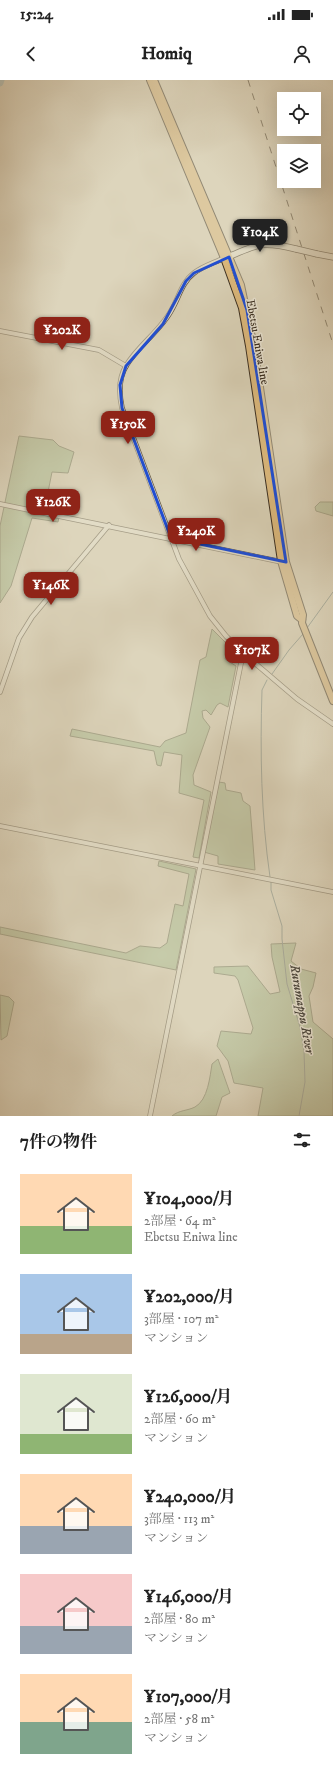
<!DOCTYPE html>
<html lang="ja">
<meta charset="utf-8">
<style>
:root{--surface:#fff;--page:#f6f6f6;--text:#222;--muted:#767676;--accent:#8f2418}
body{margin:0;font-family:"IM FELL DW Pica","Noto Serif JP",serif;background:var(--page);color:var(--text);height:100vh;display:flex;flex-direction:column;font-size:15px;white-space:nowrap}
*{box-sizing:border-box;margin:0}
p{font-size:13px;color:var(--muted)}
.icon{flex:none;width:22px;height:22px;fill:none;stroke:currentColor;stroke-width:2;stroke-linecap:round;stroke-linejoin:round}
.map{position:relative;height:1036px;overflow:hidden}
.details{display:flex;flex-direction:column;background:var(--surface);flex:1}
.details>*{flex:none}
.controls{position:absolute;left:277px;top:12px;display:grid;gap:8px}
.controls a{display:grid;place-items:center;width:44px;height:44px;border-radius:0px;background:var(--surface);box-shadow:0 4px 16px #0002;font-size:20px}
.price{position:absolute;translate:-50% -34px;padding:0 9px;border-radius:8px;background:var(--accent);color:#fff;font-size:13px;line-height:26px;filter:drop-shadow(0 1px 2px #0008)}
.price::after{content:'';position:absolute;left:50%;top:24px;width:12px;height:9px;margin-left:-6px;background:inherit;clip-path:polygon(0 0,100% 0,50% 100%)}
.price.on{background:#222;color:#fff}
ul{padding:0;list-style:none}
li{display:flex;align-items:center;gap:12px;height:100px;padding:0 20px}
li span{display:grid;place-items:center;flex:none;width:112px;height:80px;border-radius:0px;color:#555}
li>.icon{margin-inline-start:auto}
span .icon{width:48px;height:48px;fill:#fffc;stroke-width:1}
li b{font-size:17px}
h2{display:flex;justify-content:space-between;align-items:center;height:48px;padding:0 20px;font-size:17px}
.status{display:flex;justify-content:space-between;align-items:center;height:28px;padding:0 20px;background:var(--surface);direction:ltr}
.status svg{height:11px;fill:currentColor}
header{display:flex;justify-content:space-between;align-items:center;height:52px;padding:0 20px;background:var(--surface);font-size:18px;font-weight:800}
.map>svg:first-child{display:block}
.green{fill:#acbf95;stroke:#72765b}
.lines{fill:none;stroke-linecap:round;stroke-linejoin:round}
.stream{stroke:#71807d;stroke-width:1}
.river{stroke:#97b6bb;stroke-width:7}
.street-casing{stroke:#625848;stroke-width:5.5}
.secondary-casing{stroke:#392e21;stroke-width:7}
.primary-casing{stroke:#392e21;stroke-width:8}
.street{stroke:#e9e4d3;stroke-width:4}
.secondary{stroke:#e9e4d3;stroke-width:5.5}
.primary{stroke:#debb7e;stroke-width:6}
.rail{stroke:#392e21;stroke-width:1;stroke-dasharray:7 7;stroke-linecap:butt}
.secondary-bridge-casing{stroke:#392e21;stroke-width:7;stroke-linecap:butt}
.secondary-bridge{stroke:#e9e4d3;stroke-width:5.5}
.marked{fill:none;stroke:#1d4ed8;stroke-width:3;stroke-linejoin:round}
.labels{text-anchor:middle;stroke-width:3;stroke-linejoin:round;paint-order:stroke}
.street-label{font-size:12px;fill:#392e21;stroke:#e9e4d3}
.water-label{font-size:13px;font-style:italic;fill:#4c4940;stroke:#e9e4d3}
</style>
<div class="status"><b>15:24</b><svg viewBox="0 0 49 12"><path d="M0 12V9h3v3zM5 12V6h3v6zM10 12V3h3v9zM15 12V0h3v12zM26 1h20v11H26zM47 4h2v5h-2z"/></svg></div>
<header><svg class="icon" aria-label="back" viewBox="0 0 24 24"><path d="M15 5l-7 7 7 7"/></svg>Homiq<svg class="icon" aria-label="person" viewBox="0 0 24 24"><circle cx="12" cy="8" r="4"/><path d="M4 21q1-7 8-7t8 7"/></svg></header>
<div class="map">
<svg width="333" height="1036" viewBox="0 0 333 1036">
<rect width="100%" height="100%" fill="#ddd6bc"/>
<filter id="stains"><feTurbulence type="fractalNoise" baseFrequency=".005" numOctaves="4"/><feColorMatrix values="0 0 0 0 .2 0 0 0 0 .09 0 0 0 0 .02 0 0 0 .5 -.17"/></filter>
<radialGradient id="worn" r=".72"><stop offset=".6" stop-color="#630" stop-opacity="0"/><stop offset="1" stop-color="#630" stop-opacity=".3"/></radialGradient>
<g class="green">
<path d="M19,356l34,4 6,6 15,6 -6,21 -16,-1 -6,30 14,10 -2,10 -26,-4 -21,68 -11,17v-77z"/>
<path d="M320,422h13v14l-17,-5 -1,-4z"/>
<path d="M212,549l18,18 -5,12 11,7 -8,41 -8,-4 -3,2 -6,10 -5,-5 -4,1 1,7 7,9 -17,48 1,10 17,7 -12,66 -6,-1 11,-57 -25,-7 3,-38 -18,-3 -3,14 -4,-1 -3,-14 -84,-15 2,-7 88,18 5,-6 21,-8 14,-73 6,-3z"/>
<path d="M219,702l6,1 1,7 15,3 2,8 7,5 5,64 -37,-6v-8l-14,-4z"/>
<path d="M159,781l37,8 -20,101 -176,-36v-7l126,26 14,-7 20,2 7,-5 8,-39 8,2 6,-32 -31,-8z"/>
<path d="M296,863l-5,18 10,8 15,4 -3,14 -4,9 4,26 20,17v77h-75l5,-28 -29,-5 -6,-22 -11,-15 4,-15 30,3 2,-6 -15,-48 -3,-4 -21,-3v-6l34,-1 22,28 10,-2 -8,-35 -1,-13z"/>
<path d="M0,915l9,2 5,5 -7,34 -6,4z"/>
<path d="M218,979l12,34 -8,4 -6,19h-44c7,-6 15,-5 23,-9 13,-7 15,-31 17,-43z"/>
</g>
<g class="lines">
<g class="stream">
<path d="M307,548l26,-36"/>
<path d="M272,594l17,-24 14,-16"/>
<path d="M267,600l-5,10c-2,62 -1,125 8,187"/>
<path d="M271,802v8l11,36v13l5,45 13,43 4,24 1,31 -6,34"/>
</g>
<path class="river" d="M0,3l1,-3"/>
<defs>
<g id="street">
<path d="M224,178c-10,5 -21,8 -30,15 -12,9 -15,24 -22,36 -11,22 -34,36 -46,57 -8,13 -7,28 -4,42l57,151 31,57 16,20 17,17 54,46 36,25"/>
<path d="M0,251l99,19 27,16"/>
<path d="M0,424l282,58"/>
<path d="M0,612l19,-54 13,-21 77,-92"/>
<path d="M0,746l333,66"/>
<path d="M150,1036l93,-463"/>
</g>
<g id="secondary">
<path d="M317,174l16,3"/>
<path d="M225,178c33,-13 34,-18 71,-9"/>
</g>
<g id="primary">
<path d="M150,0l74,178 18,50 7,38 32,215 16,55 5,4"/>
<path d="M154,0l87,205 13,62 32,215 17,53 -1,8 31,78"/>
</g>
</defs>
<use href="#street" class="street-casing"/>
<use href="#secondary" class="secondary-casing"/>
<use href="#primary" class="primary-casing"/>
<use href="#street" class="street"/>
<use href="#secondary" class="secondary"/>
<use href="#primary" class="primary"/>
<path class="rail" d="M248,0l85,264"/>
<defs>
<path id="secondary-bridge" d="M296,169l21,5"/>
</defs>
<use href="#secondary-bridge" class="secondary-bridge-casing"/>
<use href="#secondary-bridge" class="secondary-bridge"/>
</g>
<path d="M0 0H333V1036H0ZM229,177l18,53 39,252 -115,-24 -49,-130 -2,-23 6,-19 37,-42 23,-43 8,-8z" fill="#ddd6bc" fill-opacity=".55" fill-rule="evenodd"/>
<path class="marked" d="M229,177l18,53 39,252 -115,-24 -49,-130 -2,-23 6,-19 37,-42 23,-43 8,-8z"/>
<g class="labels">
<g class="street-label">
<text transform="translate(258 262) rotate(80)" y="4">Ebetsu Eniwa line</text>
</g>
<g class="water-label">
<text transform="translate(303 929) rotate(80)" y="5">Rurumappu River</text>
</g>
</g>
<rect width="100%" height="100%" filter="url(#stains)"/>
<rect width="100%" height="100%" fill="url(#worn)"/>
</svg>
<div class="controls">
<a><svg class="icon" aria-label="locate" viewBox="0 0 24 24"><circle cx="12" cy="12" r="6"/><path d="M12 2v4M12 18v4M2 12h4M18 12h4"/></svg></a>
<a><svg class="icon" aria-label="layers" viewBox="0 0 24 24"><path d="M12 4l9 5-9 5-9-5zM3 14l9 5 9-5"/></svg></a>
</div>
<b class="price on" style="left:260px;top:173px">¥104K</b>
<b class="price" style="left:62px;top:271px">¥202K</b>
<b class="price" style="left:128px;top:365px">¥150K</b>
<b class="price" style="left:53px;top:443px">¥126K</b>
<b class="price" style="left:196px;top:472px">¥240K</b>
<b class="price" style="left:51px;top:526px">¥146K</b>
<b class="price" style="left:252px;top:591px">¥107K</b>
</div>
<section class="details">
<h2>7件の物件<svg class="icon" aria-label="filters" viewBox="0 0 24 24"><path d="M4 7h16M4 17h16"/><circle cx="9" cy="7" r="2"/><circle cx="15" cy="17" r="2"/></svg></h2>
<ul>
<li><span style="background:linear-gradient(#ffd9b3 65%,#8fb573 0)"><svg class="icon" aria-label="home" viewBox="0 0 24 24"><path d="M3 11l9-7 9 7M6 9v11h12V9"/></svg></span><div><b>¥104,000/月</b><p>2部屋 · 64 m²</p><p>Ebetsu Eniwa line</p></div></li>
<li><span style="background:linear-gradient(#a9c7e8 75%,#b9a48a 0)"><svg class="icon" aria-label="home" viewBox="0 0 24 24"><path d="M3 11l9-7 9 7M6 9v11h12V9"/></svg></span><div><b>¥202,000/月</b><p>3部屋 · 107 m²</p><p>マンション</p></div></li>
<li><span style="background:linear-gradient(#dfe7d0 75%,#8fb573 0)"><svg class="icon" aria-label="home" viewBox="0 0 24 24"><path d="M3 11l9-7 9 7M6 9v11h12V9"/></svg></span><div><b>¥126,000/月</b><p>2部屋 · 60 m²</p><p>マンション</p></div></li>
<li><span style="background:linear-gradient(#ffd9b3 65%,#9aa5b1 0)"><svg class="icon" aria-label="home" viewBox="0 0 24 24"><path d="M3 11l9-7 9 7M6 9v11h12V9"/></svg></span><div><b>¥240,000/月</b><p>3部屋 · 113 m²</p><p>マンション</p></div></li>
<li><span style="background:linear-gradient(#f6c9c9 65%,#9aa5b1 0)"><svg class="icon" aria-label="home" viewBox="0 0 24 24"><path d="M3 11l9-7 9 7M6 9v11h12V9"/></svg></span><div><b>¥146,000/月</b><p>2部屋 · 80 m²</p><p>マンション</p></div></li>
<li><span style="background:linear-gradient(#ffd9b3 60%,#7fa58c 0)"><svg class="icon" aria-label="home" viewBox="0 0 24 24"><path d="M3 11l9-7 9 7M6 9v11h12V9"/></svg></span><div><b>¥107,000/月</b><p>2部屋 · 58 m²</p><p>マンション</p></div></li>
</ul>
</section>
